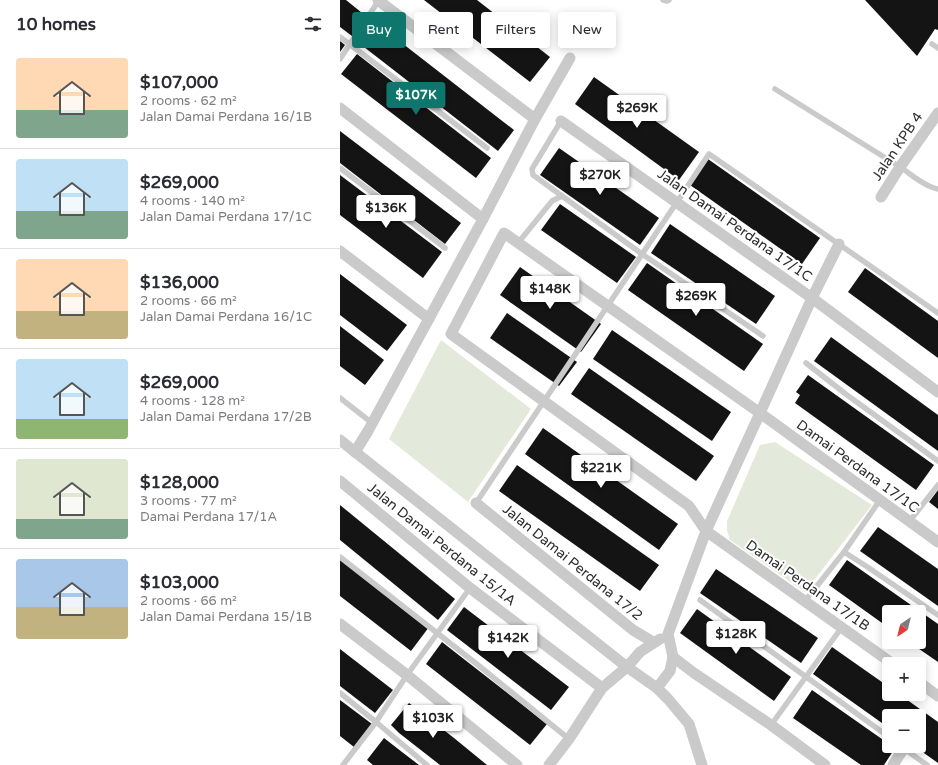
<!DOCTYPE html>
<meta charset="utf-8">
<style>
:root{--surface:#fff;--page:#f2f2f3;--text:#2b2b33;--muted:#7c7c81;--line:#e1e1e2;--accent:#0f766e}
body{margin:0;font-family:"Varela Round",sans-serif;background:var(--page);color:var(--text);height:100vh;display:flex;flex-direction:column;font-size:15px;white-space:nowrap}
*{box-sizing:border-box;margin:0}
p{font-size:13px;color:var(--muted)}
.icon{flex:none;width:22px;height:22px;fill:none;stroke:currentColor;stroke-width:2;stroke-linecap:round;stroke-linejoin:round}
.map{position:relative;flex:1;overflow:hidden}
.side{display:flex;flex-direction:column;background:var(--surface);width:340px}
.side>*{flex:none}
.banner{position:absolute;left:12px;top:12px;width:380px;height:36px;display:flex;gap:8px}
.needle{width:26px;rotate:215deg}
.fabs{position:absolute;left:542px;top:605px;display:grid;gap:8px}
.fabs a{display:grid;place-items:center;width:44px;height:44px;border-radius:4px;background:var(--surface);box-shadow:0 2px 10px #0003;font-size:20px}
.price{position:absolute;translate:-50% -34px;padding:0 9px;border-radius:4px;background:#fff;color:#222;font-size:13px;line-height:26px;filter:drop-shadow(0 1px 2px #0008)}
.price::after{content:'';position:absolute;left:50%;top:24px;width:12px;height:9px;margin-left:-6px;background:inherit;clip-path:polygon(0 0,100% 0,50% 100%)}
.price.selected{background:var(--accent);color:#fff}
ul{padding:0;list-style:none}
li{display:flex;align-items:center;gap:12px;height:100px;padding:0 16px}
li+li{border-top:1px solid var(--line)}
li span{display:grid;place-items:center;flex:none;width:112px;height:80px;border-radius:4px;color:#555}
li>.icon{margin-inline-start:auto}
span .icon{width:48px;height:48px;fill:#fffc;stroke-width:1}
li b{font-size:17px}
h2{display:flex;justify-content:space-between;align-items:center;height:48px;padding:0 16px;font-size:17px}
.tag{padding:0 14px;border-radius:4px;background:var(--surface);box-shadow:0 2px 10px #0003;font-size:14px;line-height:36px}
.tag.selected{background:var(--accent);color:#fff}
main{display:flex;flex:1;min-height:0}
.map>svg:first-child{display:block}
.green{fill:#e4eadb}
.building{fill:#141414}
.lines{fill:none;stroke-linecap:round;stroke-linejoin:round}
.service{stroke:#cacaca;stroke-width:5.5}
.minor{stroke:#cacaca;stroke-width:11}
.labels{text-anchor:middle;stroke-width:4;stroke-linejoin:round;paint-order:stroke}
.street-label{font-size:14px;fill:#2d2d2d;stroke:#fff}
</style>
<main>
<section class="side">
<h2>10 homes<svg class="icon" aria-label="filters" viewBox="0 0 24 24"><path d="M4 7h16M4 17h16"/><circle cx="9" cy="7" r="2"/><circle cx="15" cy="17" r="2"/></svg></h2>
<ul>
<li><span style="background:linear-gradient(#ffd9b3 65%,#7fa58c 0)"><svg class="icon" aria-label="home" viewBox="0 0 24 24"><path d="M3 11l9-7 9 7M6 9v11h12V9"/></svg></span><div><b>$107,000</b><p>2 rooms · 62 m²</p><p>Jalan Damai Perdana 16/1B</p></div></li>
<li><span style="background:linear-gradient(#bfe0f5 65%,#7fa58c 0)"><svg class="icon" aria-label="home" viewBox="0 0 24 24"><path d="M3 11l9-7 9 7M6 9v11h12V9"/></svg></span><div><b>$269,000</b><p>4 rooms · 140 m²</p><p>Jalan Damai Perdana 17/1C</p></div></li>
<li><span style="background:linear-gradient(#ffd9b3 65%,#c2b280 0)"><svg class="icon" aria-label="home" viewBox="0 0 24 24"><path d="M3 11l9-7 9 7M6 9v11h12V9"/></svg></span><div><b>$136,000</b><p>2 rooms · 66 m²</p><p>Jalan Damai Perdana 16/1C</p></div></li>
<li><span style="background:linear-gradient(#bfe0f5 75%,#8fb573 0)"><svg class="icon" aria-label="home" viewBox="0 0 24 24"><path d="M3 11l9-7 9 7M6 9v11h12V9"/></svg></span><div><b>$269,000</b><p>4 rooms · 128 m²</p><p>Jalan Damai Perdana 17/2B</p></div></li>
<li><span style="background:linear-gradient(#dfe7d0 75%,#7fa58c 0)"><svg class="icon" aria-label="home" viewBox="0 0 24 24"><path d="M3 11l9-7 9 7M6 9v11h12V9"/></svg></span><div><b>$128,000</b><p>3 rooms · 77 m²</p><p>Damai Perdana 17/1A</p></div></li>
<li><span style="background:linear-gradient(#a9c7e8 60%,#c2b280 0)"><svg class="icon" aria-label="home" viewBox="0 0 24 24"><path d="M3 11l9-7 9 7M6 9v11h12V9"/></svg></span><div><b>$103,000</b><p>2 rooms · 66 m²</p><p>Jalan Damai Perdana 15/1B</p></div></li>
</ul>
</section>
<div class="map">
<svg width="598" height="765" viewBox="0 0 598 765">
<rect width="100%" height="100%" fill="#fff"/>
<g class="green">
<path d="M101,340l90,69 -63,93 -79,-63z"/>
<path d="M435,442l97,63 -67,87 -75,-52 -3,-10v-9l33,-76z"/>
</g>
<g class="building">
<path d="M0,0h6l21,17 -15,19 -12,-9z"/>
<path d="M84,0h53l73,57 -20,25z"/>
<path d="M525,0h73v30l-3,-1 -18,27z"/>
<path d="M40,26l134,104 -16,21 -134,-104z"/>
<path d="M0,41l5,4 -5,7z"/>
<path d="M17,54l134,104 -15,20 -135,-104z"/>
<path d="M254,77l105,75 -20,28 -104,-76z"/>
<path d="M0,131l121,92 -16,21 -105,-81z"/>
<path d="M219,148l100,70 -19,27 -100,-70z"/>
<path d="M368,159l112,79 -18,26 -112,-79z"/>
<path d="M0,175l102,77 -19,26 -83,-63z"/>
<path d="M220,204l76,53 -19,26 -76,-53z"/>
<path d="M330,224l105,72 -19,28 -105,-71z"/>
<path d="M307,263l116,81 -19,27 -116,-81z"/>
<path d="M180,267l81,57 -20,28 -81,-57z"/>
<path d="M525,268l73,53v37l-90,-66z"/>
<path d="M0,274l67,51 -20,26 -47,-36z"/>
<path d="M167,313l70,49 -18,24 -69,-48z"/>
<path d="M0,326l44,34 -19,25 -25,-19z"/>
<path d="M272,330l119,82 -19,29 -119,-82z"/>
<path d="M491,337l107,78v36l-124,-90z"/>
<path d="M249,368l125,88 -18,25 -125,-87z"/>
<path d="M468,375l126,90 -18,25 -121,-87 5,-8 -4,-3z"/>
<path d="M203,428l135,96 -19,26 -134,-96z"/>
<path d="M177,465l142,100 -19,26 -141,-100z"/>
<path d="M598,490v19l-9,-7z"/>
<path d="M0,505l115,94 -17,21 -98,-80z"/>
<path d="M538,527l60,42v37l-78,-55z"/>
<path d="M0,558l89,69 -18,24 -71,-55z"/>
<path d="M507,560l91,64v38l-29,-20h10v-30h-30v16l-60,-43z"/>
<path d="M376,569l102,69 -17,25 -101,-70z"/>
<path d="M124,607l105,80 -18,23 -104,-80z"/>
<path d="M357,609l94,68 -17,24 -94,-68z"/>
<path d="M102,642l105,82 -17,21 -104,-81z"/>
<path d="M492,647l57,40v7h10l39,28v41l-24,-17h5v-30h-30v12l-76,-54z"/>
<path d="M0,649l53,41 -18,23 -35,-27z"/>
<path d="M472,690l77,54v2h3l3,2 -11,17h-23l-68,-47z"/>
<path d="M0,700l32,24 -18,23 -14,-11z"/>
<path d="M69,703l45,35 33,27h-47l-41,-32 -8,-8z"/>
<path d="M44,738l18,14 17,13h-46l-6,-5z"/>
</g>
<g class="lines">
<g class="service">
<path d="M323,0l4,1 2,-1"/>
<path d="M0,37l147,111"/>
<path d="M592,44l6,4"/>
<path d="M0,59l39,-59"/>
<path d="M435,89l125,78c11,7 25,20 38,22"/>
<path d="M221,121l-29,48 1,6 29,21"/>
<path d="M0,168l105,80"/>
<path d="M178,243l34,-42 10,-5 80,58 121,82"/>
<path d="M466,363l41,32 91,66"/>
<path d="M0,398l32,25"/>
<path d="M136,503l233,-349 229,159"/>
<path d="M569,522l29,-37"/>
<path d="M504,552l22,14 72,49"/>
<path d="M0,557l138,108 91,74"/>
<path d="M360,600l189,137"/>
<path d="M465,601l39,-49 36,-52"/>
<path d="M0,693l36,29 51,43"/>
<path d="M431,725l71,-98"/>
<path d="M563,748l24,17"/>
<path d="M3,765l33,-43 31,-47 63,-87"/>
</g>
<g class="minor">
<path d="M38,0l157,119"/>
<path d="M0,108l143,111"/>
<path d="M221,121l251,177 126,94"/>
<path d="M541,197l19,-30 38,-54"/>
<path d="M0,251l89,68"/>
<path d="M0,440l287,227 30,21 11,11 21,25 13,41"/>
<path d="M15,452l13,-21 115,-212 52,-100 35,-61"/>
<path d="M0,481l130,107 132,100"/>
<path d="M136,503l157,127 20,12"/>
<path d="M0,624l67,51 110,90"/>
<path d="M333,657l21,16 77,52 54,40"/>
<path d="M553,664l-187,-133 -17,-25 -238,-172 53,-101 256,180 178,129"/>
<path d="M579,682l19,14"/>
<path d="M317,688l13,-17 3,-14 -5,-23 38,-103 54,-118 52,-115 27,-54"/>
<path d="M209,765l20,-26 33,-51 25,-21 13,-15 20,-13"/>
<path d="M553,765l11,-17"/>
</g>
</g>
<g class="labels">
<g class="street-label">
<text transform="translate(557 146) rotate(-56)" y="5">Jalan KPB 4</text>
<text transform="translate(395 225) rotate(35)" y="5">Jalan Damai Perdana 17/1C</text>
<text transform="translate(518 466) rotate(36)" y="5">Damai Perdana 17/1C</text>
<text transform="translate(102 544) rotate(39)" y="5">Jalan Damai Perdana 15/1A</text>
<text transform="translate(233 562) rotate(39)" y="5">Jalan Damai Perdana 17/2</text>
<text transform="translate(468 585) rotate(35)" y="5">Damai Perdana 17/1B</text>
</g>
</g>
</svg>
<div class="fabs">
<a><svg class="needle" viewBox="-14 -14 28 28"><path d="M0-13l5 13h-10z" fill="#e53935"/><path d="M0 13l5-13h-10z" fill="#7c7c81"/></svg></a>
<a>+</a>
<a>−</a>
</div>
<b class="price selected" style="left:76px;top:116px">$107K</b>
<b class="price" style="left:297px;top:129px">$269K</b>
<b class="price" style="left:260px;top:196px">$270K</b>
<b class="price" style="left:46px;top:229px">$136K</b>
<b class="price" style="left:210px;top:310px">$148K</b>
<b class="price" style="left:356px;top:317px">$269K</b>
<b class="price" style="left:261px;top:489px">$221K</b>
<b class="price" style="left:396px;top:655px">$128K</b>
<b class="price" style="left:168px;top:659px">$142K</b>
<b class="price" style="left:93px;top:739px">$103K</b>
<div class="banner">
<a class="tag selected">Buy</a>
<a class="tag">Rent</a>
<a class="tag">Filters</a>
<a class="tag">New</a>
</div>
</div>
</main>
